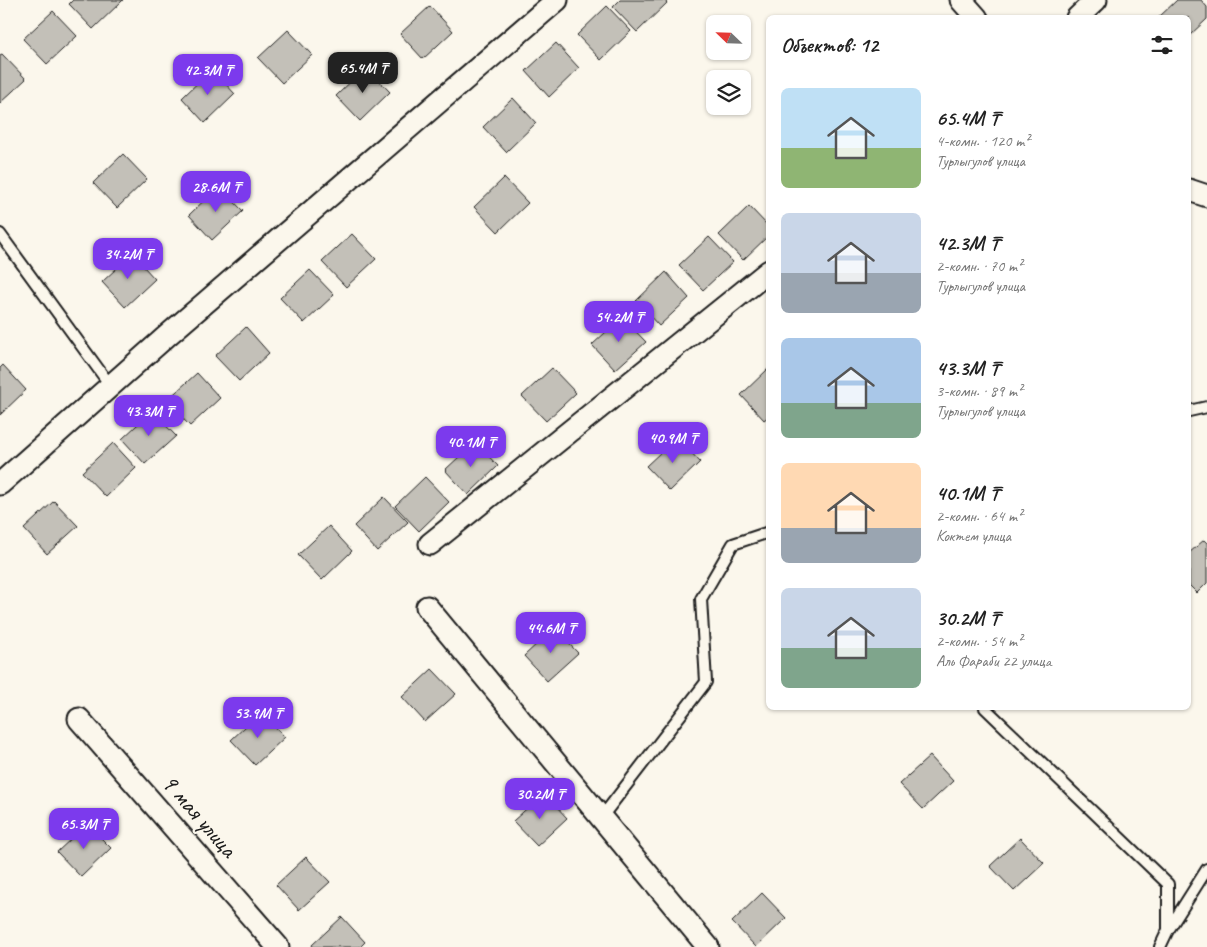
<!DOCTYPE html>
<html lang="ru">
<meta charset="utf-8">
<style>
:root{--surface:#fff;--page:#f6f6f6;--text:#222;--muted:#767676;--accent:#7c3aed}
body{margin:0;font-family:Caveat,sans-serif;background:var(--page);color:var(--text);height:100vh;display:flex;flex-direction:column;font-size:19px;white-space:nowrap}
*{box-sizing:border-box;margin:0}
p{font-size:16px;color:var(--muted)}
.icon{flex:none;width:28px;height:28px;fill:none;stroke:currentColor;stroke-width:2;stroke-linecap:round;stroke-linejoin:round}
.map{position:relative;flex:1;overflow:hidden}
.panel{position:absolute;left:766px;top:15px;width:425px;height:695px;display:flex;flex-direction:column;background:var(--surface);border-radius:8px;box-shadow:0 1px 4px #0004}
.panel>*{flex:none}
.needle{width:32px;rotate:293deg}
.fabs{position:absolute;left:706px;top:15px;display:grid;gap:10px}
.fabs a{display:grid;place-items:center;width:45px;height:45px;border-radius:8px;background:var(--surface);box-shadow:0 1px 4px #0004;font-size:25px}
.price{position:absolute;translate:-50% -42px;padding:0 11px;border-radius:10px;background:var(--accent);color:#fff;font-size:16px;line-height:32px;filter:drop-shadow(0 1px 2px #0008)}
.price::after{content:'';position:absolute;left:50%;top:30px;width:15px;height:11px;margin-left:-8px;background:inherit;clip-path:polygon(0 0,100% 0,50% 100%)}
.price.on{background:#222;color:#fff}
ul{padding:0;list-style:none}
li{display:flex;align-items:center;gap:15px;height:125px;padding:0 15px}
li span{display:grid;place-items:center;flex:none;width:140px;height:100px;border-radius:8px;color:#555}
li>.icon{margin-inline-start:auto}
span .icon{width:60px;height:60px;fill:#fffc;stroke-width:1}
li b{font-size:21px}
h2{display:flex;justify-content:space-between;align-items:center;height:60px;padding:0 15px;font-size:21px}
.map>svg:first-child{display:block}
.building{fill:#c3c0b8;stroke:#1c1c1c}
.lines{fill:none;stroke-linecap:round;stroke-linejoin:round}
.lane-casing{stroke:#1c1c1c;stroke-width:14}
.street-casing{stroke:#1c1c1c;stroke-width:25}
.lane{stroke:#fbf7ec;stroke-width:10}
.street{stroke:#fbf7ec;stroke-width:21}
.labels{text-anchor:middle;stroke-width:4.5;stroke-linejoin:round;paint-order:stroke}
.street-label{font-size:25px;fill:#1c1c1c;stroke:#fbf7ec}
</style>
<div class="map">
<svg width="1207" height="947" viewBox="0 0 1207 947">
<rect width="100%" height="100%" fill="#fbf7ec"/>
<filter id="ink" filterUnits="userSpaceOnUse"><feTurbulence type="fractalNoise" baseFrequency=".02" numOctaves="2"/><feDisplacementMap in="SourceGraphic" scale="10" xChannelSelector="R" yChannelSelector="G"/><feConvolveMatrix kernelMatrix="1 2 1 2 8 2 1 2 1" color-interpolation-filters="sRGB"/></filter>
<g filter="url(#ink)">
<g class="building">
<path d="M73,0h50l-30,29 -24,-25z"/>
<path d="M620,0h44l3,3 -30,29 -24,-25z"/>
<path d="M1177,0h24l6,7v12l-18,17v-18l-30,-1z"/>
<path d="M430,6l23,25 -30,28 -23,-25z"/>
<path d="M607,6l24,25 -30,29 -24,-25z"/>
<path d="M53,11l24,25 -30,28 -24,-25z"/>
<path d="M288,30l24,25 -30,28 -24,-25z"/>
<path d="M556,43l23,25 -30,29 -23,-26z"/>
<path d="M2,54l24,25 -26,24v-48z"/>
<path d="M366,67l24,25 -30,29 -24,-25z"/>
<path d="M212,69l23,25 -30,29 -23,-25z"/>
<path d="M513,98l23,25 -30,29 -23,-25z"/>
<path d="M123,154l24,25 -30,29 -24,-25z"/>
<path d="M504,178l24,25 -30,29 -24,-25z"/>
<path d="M219,186l24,25 -31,29 -23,-25z"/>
<path d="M749,206l20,21v8l-26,25 -24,-25z"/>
<path d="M352,234l24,25 -30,28 -24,-25z"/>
<path d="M709,237l24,25 -30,28 -24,-25z"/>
<path d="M132,254l23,25 -30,28 -23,-25z"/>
<path d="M310,270l24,25 -30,28 -24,-25z"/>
<path d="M666,272l23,26 -30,28 -23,-25z"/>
<path d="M622,317l24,25 -31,28 -23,-25z"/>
<path d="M246,327l23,26 -30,28 -24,-25z"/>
<path d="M3,365l23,25 -26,25v-47z"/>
<path d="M552,368l24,25 -30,28 -24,-25z"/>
<path d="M769,368v48l-5,4 -23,-25z"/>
<path d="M197,373l23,25 -30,28 -24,-25z"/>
<path d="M152,411l24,25 -31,28 -23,-25z"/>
<path d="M677,437l23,25 -30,29 -24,-25z"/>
<path d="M475,442l23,24 -30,29 -23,-25z"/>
<path d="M113,443l23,25 -30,29 -24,-25z"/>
<path d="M425,477l24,25 -30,29 -24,-25z"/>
<path d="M384,497l24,25 -31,29 -23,-25z"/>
<path d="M54,501l24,25 -31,28 -23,-25z"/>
<path d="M329,526l23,25 -30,29 -24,-25z"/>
<path d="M1204,540l3,3v40l-10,10 -8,-8v-32z"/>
<path d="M554,628l24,25 -31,28 -23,-25z"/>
<path d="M432,669l24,25 -31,28 -23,-25z"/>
<path d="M261,712l24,25 -30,28 -24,-25z"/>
<path d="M930,756l23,25 -30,28 -24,-25z"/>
<path d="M544,793l23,25 -30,28 -24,-25z"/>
<path d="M87,824l24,24 -30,29 -24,-25z"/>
<path d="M1020,838l24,25 -30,28 -24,-25z"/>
<path d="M306,857l24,25 -31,28 -23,-25z"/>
<path d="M762,893l24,25 -30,29 -24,-25z"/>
<path d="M342,917l23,25 -5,5h-47l-1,-2z"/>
</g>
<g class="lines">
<defs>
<g id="lane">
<path d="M0,234l110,151"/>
<path d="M1189,411l18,-4"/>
<path d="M985,708l183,176v46l-8,17"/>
<path d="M601,818l105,-136 -5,-83 32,-55 36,-12"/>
<path d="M1169,929l38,-60"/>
</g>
<g id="street">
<path d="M961,0l16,18"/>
<path d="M1077,18l19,-18"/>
<path d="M1189,190l18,6"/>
<path d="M0,484l169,-150 388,-334"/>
<path d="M430,544l339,-273"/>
<path d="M427,607l281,340"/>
<path d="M79,719l199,228"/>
</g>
</defs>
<use href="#lane" class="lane-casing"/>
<use href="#street" class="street-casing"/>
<use href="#lane" class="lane"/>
<use href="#street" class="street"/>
</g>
</g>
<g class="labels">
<g class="street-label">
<text transform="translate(200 815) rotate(49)" y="9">9 мая улица</text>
</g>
</g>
</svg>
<div class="fabs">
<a><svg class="needle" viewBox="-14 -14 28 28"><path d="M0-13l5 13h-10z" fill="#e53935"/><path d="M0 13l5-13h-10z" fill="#767676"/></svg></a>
<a><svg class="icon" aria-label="layers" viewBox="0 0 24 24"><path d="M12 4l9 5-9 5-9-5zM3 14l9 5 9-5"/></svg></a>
</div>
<b class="price on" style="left:363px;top:94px">65.4M ₸</b>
<b class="price" style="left:208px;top:96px">42.3M ₸</b>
<b class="price" style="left:216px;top:213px">28.6M ₸</b>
<b class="price" style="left:128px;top:280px">34.2M ₸</b>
<b class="price" style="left:619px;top:343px">54.2M ₸</b>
<b class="price" style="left:149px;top:437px">43.3M ₸</b>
<b class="price" style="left:673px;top:464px">40.9M ₸</b>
<b class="price" style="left:471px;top:468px">40.1M ₸</b>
<b class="price" style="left:551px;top:654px">44.6M ₸</b>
<b class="price" style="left:258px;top:739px">53.9M ₸</b>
<b class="price" style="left:540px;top:820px">30.2M ₸</b>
<b class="price" style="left:84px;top:850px">65.3M ₸</b>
<section class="panel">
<h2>Объектов: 12<svg class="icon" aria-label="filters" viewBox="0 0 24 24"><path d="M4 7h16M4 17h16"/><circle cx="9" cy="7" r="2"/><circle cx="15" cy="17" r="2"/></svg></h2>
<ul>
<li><span style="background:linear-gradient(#bfe0f5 60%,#8fb573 0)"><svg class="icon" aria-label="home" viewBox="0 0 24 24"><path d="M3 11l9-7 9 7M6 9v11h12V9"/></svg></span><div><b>65.4M ₸</b><p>4-комн. · 120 m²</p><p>Турлыгулов улица</p></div></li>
<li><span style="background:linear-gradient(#c9d6e8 60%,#9aa5b1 0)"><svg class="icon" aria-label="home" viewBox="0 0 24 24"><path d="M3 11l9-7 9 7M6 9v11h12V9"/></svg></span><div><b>42.3M ₸</b><p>2-комн. · 70 m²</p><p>Турлыгулов улица</p></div></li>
<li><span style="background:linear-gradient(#a9c7e8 65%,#7fa58c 0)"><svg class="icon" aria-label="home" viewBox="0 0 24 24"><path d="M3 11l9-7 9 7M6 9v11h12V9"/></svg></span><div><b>43.3M ₸</b><p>3-комн. · 89 m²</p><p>Турлыгулов улица</p></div></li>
<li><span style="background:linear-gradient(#ffd9b3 65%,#9aa5b1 0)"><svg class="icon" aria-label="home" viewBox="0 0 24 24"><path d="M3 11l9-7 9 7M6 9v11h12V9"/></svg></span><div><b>40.1M ₸</b><p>2-комн. · 64 m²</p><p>Коктем улица</p></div></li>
<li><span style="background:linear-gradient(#c9d6e8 60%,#7fa58c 0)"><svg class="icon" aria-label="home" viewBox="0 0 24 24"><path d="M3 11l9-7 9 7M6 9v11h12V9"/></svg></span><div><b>30.2M ₸</b><p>2-комн. · 54 m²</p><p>Аль Фараби 22 улица</p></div></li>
</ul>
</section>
</div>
